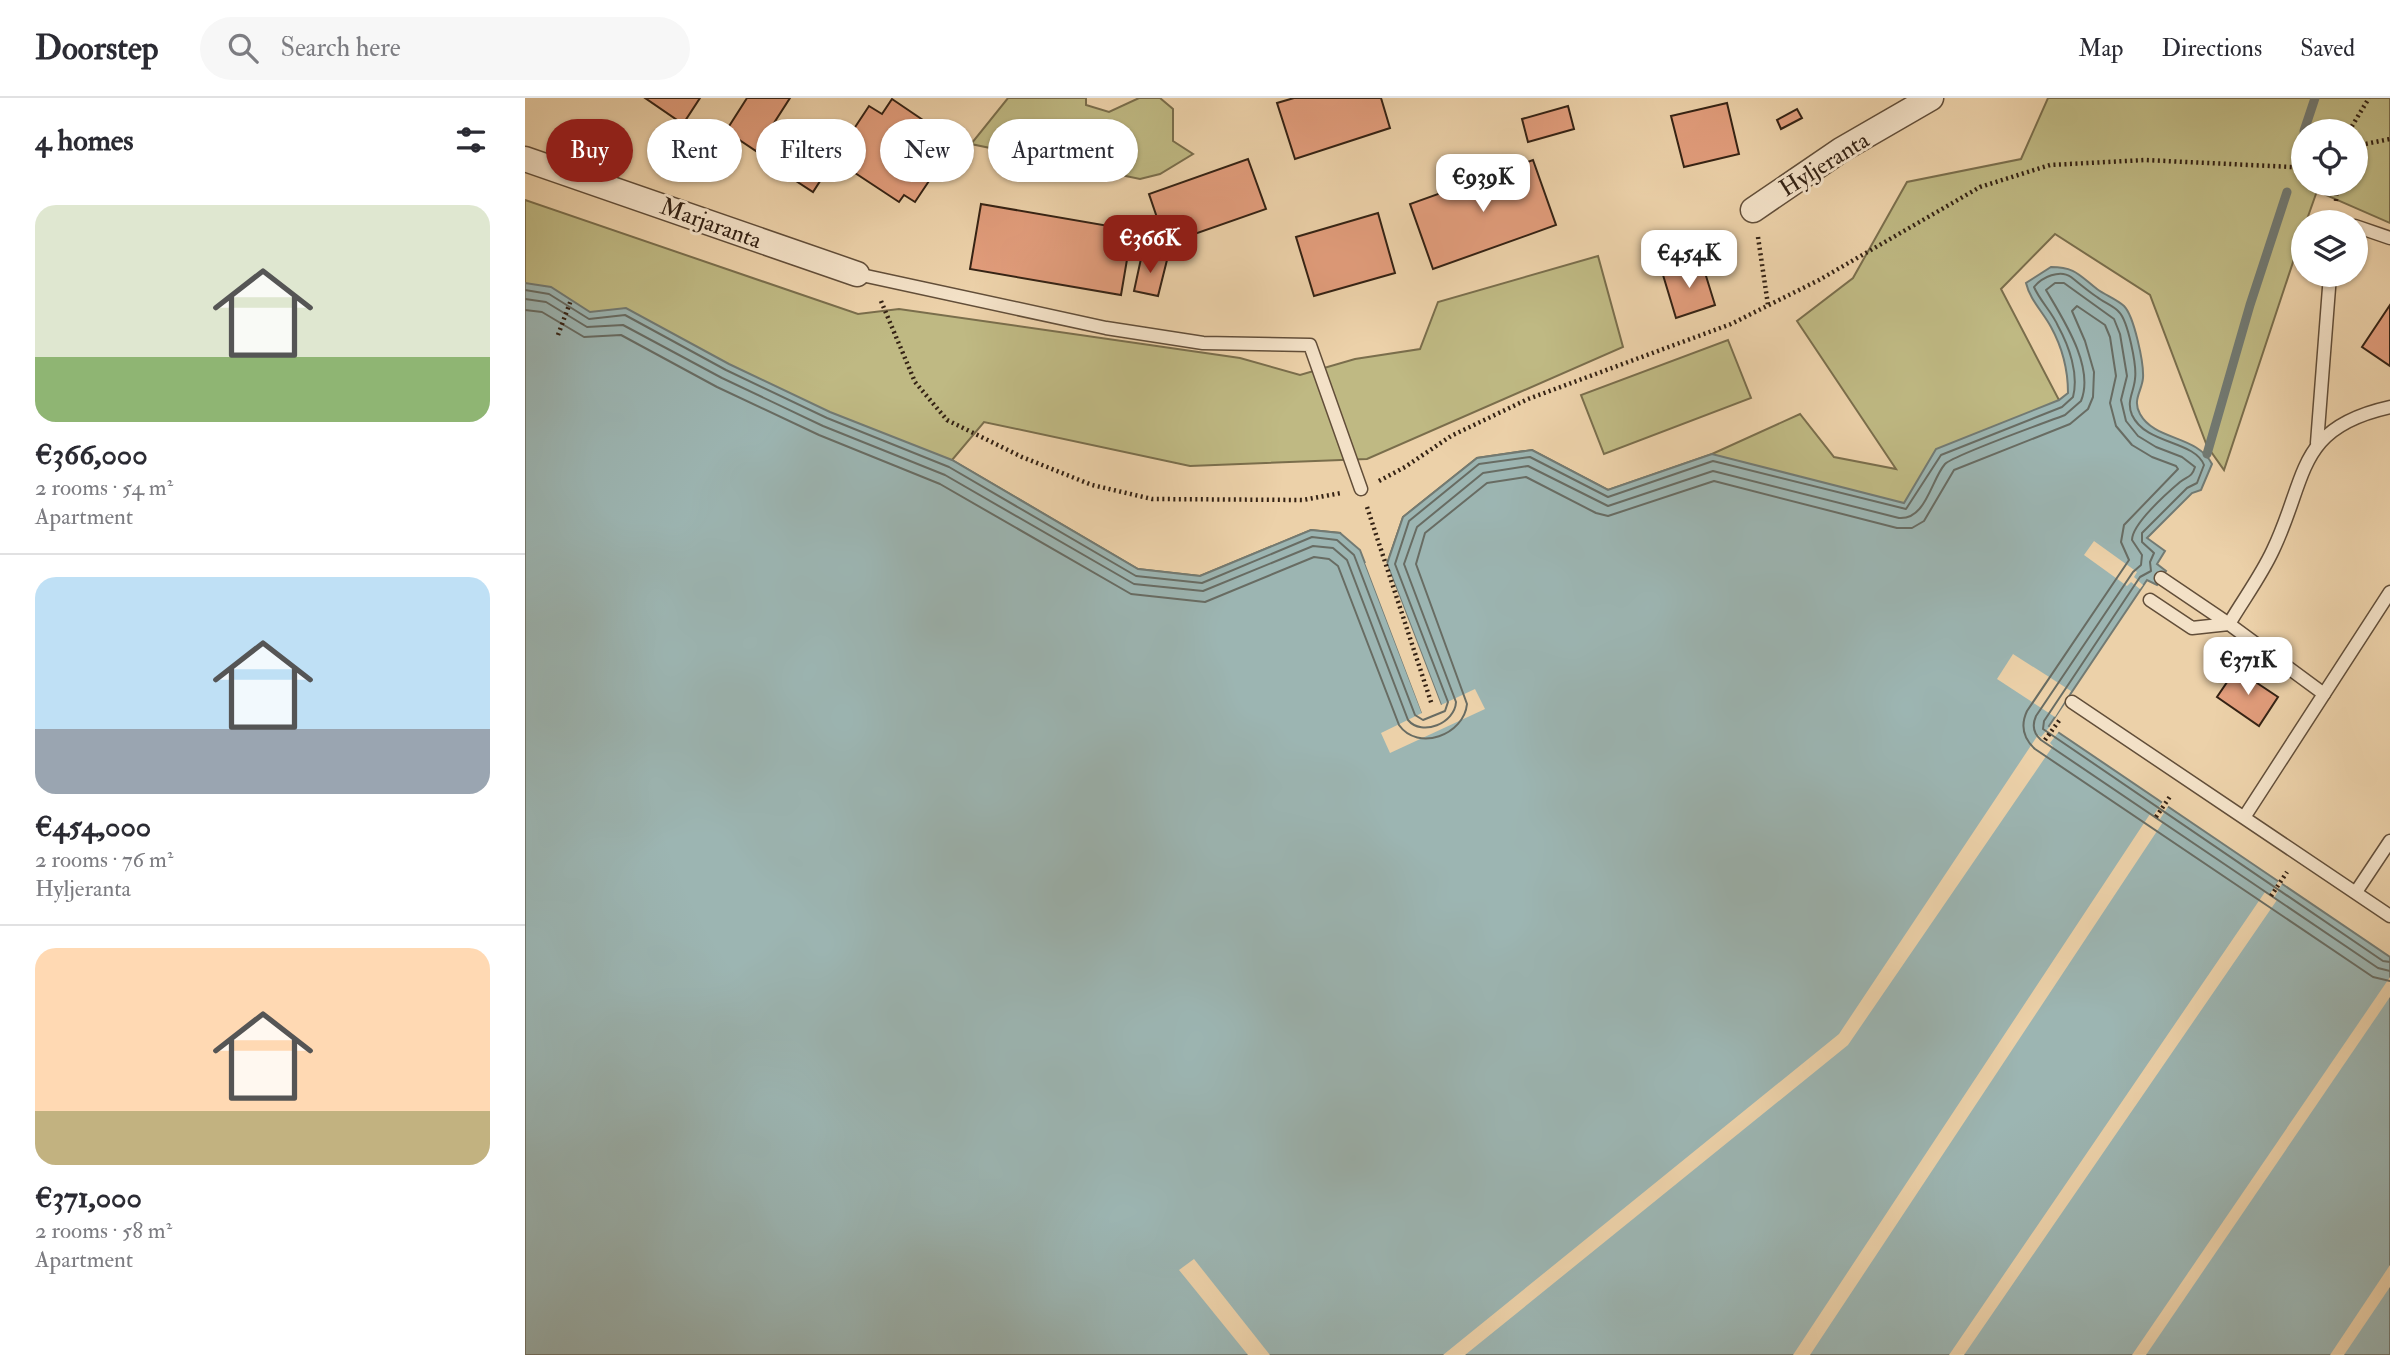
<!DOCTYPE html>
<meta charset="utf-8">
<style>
:root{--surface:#fff;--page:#f7f7f7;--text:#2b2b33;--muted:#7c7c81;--line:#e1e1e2;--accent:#8f2418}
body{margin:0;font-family:"IM FELL Double Pica",serif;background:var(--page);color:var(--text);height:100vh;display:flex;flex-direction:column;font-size:26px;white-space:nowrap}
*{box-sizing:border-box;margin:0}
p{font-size:23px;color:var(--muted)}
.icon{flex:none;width:38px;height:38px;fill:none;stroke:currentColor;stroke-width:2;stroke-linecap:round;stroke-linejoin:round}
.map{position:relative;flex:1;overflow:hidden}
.sheet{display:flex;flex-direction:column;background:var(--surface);width:525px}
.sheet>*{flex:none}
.guide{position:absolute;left:21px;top:21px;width:665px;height:63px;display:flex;gap:14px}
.tools{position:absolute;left:1766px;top:21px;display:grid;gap:14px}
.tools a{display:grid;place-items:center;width:77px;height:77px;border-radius:50%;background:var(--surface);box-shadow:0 2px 5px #0004;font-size:35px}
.price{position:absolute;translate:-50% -60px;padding:0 16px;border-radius:14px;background:#fff;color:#222;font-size:23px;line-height:46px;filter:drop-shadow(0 2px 4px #0008)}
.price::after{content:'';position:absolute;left:50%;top:42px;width:21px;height:16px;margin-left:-10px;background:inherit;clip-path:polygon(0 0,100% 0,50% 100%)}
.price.selected{background:var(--accent);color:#fff}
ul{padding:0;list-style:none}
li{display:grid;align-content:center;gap:14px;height:371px;padding:0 35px}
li+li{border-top:2px solid var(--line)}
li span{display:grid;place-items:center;height:217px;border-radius:21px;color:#555}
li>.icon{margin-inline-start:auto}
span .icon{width:126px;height:126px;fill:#fffc;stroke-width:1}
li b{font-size:30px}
h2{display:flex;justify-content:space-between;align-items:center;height:84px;padding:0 35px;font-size:30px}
.chip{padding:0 24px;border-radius:32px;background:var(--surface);box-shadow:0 2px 5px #0004;font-size:24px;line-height:63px}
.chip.selected{background:var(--accent);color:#fff}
header{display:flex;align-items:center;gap:42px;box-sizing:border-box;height:98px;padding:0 35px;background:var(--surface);border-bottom:2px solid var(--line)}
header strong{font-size:33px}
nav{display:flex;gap:38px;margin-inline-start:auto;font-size:24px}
.search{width:490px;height:63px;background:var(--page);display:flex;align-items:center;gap:18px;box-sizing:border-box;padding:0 24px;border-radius:38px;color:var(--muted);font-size:26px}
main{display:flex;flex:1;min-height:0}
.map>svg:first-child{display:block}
.green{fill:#bfb983;stroke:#7a6e4c;stroke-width:2;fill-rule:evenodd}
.water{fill:#9cb5b2;stroke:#727a73;stroke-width:2}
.pier{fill:#ecd1a9}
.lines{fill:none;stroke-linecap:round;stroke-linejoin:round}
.shore{stroke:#686c63;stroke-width:2}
.stream{stroke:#727a73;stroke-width:9}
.building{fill:#e29d7c;stroke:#342214;stroke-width:2}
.service-casing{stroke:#624e39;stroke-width:15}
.minor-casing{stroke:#624e39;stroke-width:27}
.path{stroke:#342214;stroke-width:4.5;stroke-dasharray:2 3.5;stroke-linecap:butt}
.service{stroke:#f3e1c7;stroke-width:12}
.minor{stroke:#f3e1c7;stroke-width:24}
.labels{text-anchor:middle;stroke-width:6;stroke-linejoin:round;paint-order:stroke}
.street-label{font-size:24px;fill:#342214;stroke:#f3e1c7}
</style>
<header>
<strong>Doorstep</strong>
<div class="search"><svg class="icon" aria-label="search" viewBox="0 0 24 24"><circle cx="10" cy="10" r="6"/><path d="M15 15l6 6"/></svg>Search here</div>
<nav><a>Map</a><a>Directions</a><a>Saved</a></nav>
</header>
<main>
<section class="sheet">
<h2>4 homes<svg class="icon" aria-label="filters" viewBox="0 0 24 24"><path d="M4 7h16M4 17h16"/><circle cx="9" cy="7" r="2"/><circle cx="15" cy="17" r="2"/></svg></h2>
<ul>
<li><span style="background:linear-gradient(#dfe7d0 70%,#8fb573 0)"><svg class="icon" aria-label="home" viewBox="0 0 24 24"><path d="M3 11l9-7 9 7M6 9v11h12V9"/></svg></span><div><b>€366,000</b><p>2 rooms · 54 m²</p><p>Apartment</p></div></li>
<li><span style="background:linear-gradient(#bfe0f5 70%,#9aa5b1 0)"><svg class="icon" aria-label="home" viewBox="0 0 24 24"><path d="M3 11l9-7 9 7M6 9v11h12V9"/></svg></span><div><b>€454,000</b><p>2 rooms · 76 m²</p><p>Hyljeranta</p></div></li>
<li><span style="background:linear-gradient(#ffd9b3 75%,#c2b280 0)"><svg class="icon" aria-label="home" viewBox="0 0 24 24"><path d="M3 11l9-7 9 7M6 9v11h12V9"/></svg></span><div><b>€371,000</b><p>2 rooms · 58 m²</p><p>Apartment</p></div></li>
</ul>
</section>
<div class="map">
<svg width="1865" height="1257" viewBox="0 0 1865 1257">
<rect width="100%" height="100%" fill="#ecd1a9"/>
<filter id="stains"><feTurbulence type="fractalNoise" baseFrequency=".00286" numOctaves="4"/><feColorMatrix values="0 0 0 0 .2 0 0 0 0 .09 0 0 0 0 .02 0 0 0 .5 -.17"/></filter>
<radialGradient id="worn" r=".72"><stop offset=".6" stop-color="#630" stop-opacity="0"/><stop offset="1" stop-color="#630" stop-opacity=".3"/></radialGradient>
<g class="green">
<path d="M483,0h78v7l23,7 30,-14h21l13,11v32l20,13 -33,20 -20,5 -169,-35z"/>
<path d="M1523,0h342v125l-73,-32 -11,31h-3v10l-79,238 -17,-24 -57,-151 -95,-61 -54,55 58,111 -115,127 -557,37 16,-47 74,-59 55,-8 76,40 104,-36 88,-40 34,43 62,12 -99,-148 56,-43 54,-96 114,-23zM1778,33h52v53h-52z"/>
<path d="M0,102l333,114 41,-5 341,49 60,17 55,-16 65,-10 18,-47 160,-46 25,91 -256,112 -177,7 -206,-44 -32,38 186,109 62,7 111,-46 29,3 -22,115 -793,-278z"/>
<path d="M1203,242l23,58 -147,56 -23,-59z"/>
</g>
<path class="water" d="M1526,169c24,0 28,8 46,22 8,6 19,10 27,17 10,10 20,57 19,72 -1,13 -11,22 -3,36 15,27 57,21 72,50l-11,26 -9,3 -45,45 18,13 -8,13 9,7 -9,14 -10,-5 -98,146 341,231v398h-1865v-1072l26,4 39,25 36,-4 103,56 101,48 122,48 186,109 62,7 111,-46 29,3 20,17 63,164 18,-9 -54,-141 16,-47 74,-59 55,-8 76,40 104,-36 192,49 32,-54 123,-49 9,-7c0,-22 -6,-46 -17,-66 -8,-15 -21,-27 -25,-44z"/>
<g class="pier">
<path d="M1569,443l43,31 -3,5 9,8 -3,4 -9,-7 -4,4 -43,-31z"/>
<path d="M860,461l56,146 34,-16 10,20 -95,44 -9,-20 41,-20 -57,-150 3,-1 56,147 13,-6 -53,-138z"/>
<path d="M1488,556l58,37 -16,26 -58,-38z"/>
<path d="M1527,626l8,6 -10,13 3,3 -205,299 -383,310h-22l396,-321 199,-299 3,2z"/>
<path d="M1638,703l6,4 -9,14 3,3 -353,533h-17l357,-541 3,2z"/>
<path d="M1754,782l4,2 -9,16 3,2 -313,455h-15l316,-463 4,3z"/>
<path d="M1865,879v20l-244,358h-14z"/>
<path d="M669,1161l76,96h-22l-69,-85z"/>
<path d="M1865,1167v22l-46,68h-14z"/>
</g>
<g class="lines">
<g class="shore">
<path d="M0,192l24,4 40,25 36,-4 101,55 101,48 122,49 187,109 66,7 110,-46 25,3 17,15 61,160 8,5 22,-9 3,-9 -53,-138 14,-43 70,-57 51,-7 78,40 105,-36 193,48 35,-54 121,-48 11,-10c6,-23 -4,-51 -15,-71 -6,-14 -18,-25 -24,-39 8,-10 26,-18 37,-10 9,7 17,14 26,20 6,5 17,9 22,15 9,9 18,54 16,67 -1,13 -9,22 -3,36 14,30 62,25 72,50l-7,18 -10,5 -45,45v9l12,11 -4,9 1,9 -11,6 -96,144 -1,8 340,232 7,1"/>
<path d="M0,201l21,3 41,25 36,-2 99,53 101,48 122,49 189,109 69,7 110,-45 20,2 14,12 61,160c14,17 47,3 48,-18l-52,-138 13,-37 66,-54 45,-7 80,40 105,-35 186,47c27,2 32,-38 46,-54 9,-9 102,-42 120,-49l16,-14c14,-34 -18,-82 -35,-111l9,-7h9l50,36 6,15 7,42 -6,24 5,21 12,15 18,11 26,10 13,10c-3,10 -7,9 -15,15 -13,11 -48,42 -48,58l10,15 -1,10 -8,7 -97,144c-4,9 -3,17 5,24l337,228 12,3"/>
<path d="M0,212l17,2 42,25 37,-2 96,52 102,48 121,49 191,110 74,8 109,-45 15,2 9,7 61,159c19,27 65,10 68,-21l-51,-140 9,-31 62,-50 39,-6 70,36 12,3 106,-35 183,47h15l12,-7 30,-51 116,-46 18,-15 5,-12 1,-25 -9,-31 -13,-30 5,-5 28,19 5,12 6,39 -6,27 6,23 16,19 20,12 24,9 2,3 -54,56 -3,17 8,18 -102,151c-7,15 -4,27 8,38l338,228 17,4"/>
</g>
<g class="stream">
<path d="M1779,33l11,-33"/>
<path d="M1775,47l3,-9"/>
<path d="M1682,356l43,-149 37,-113"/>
</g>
</g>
<g class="building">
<path d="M120,0h55l-17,26z"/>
<path d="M222,0h43l-34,53 -30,-20z"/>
<path d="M769,0h87l9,30 -95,31 -18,-56z"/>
<path d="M367,1l56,38 -10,15 7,5 -30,45 -11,-7 -5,7 -53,-35 6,-9 -12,-8 29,-44 13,8z"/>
<path d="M1202,5l12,51 -55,13 -13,-51z"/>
<path d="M1043,8l6,23 -46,13 -6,-23z"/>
<path d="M1272,11l5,9 -21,11 -4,-9z"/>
<path d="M296,39l19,13 -27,42 -20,-13z"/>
<path d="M723,61l18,50 -100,35 -17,-50z"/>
<path d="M1008,62l23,65 -123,44 -23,-65z"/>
<path d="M456,106l151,26 -11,65 -151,-26z"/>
<path d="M853,115l17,60 -81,23 -18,-59z"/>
<path d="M617,156l25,6 -9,36 -24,-5z"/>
<path d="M1177,165l13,42 -39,13 -13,-43z"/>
<path d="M1865,207v61l-28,-19z"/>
<path d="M1711,571l42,28 -19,29 -42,-29z"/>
</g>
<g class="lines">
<defs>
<g id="service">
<path d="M1809,124l1,-3 9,3"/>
<path d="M1830,128l35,12"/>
<path d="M332,176l249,54 97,15 107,2 51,144"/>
<path d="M1792,345l13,-168"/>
<path d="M1636,480l68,46c14,-24 32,-48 44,-74 35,-73 22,-122 117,-143"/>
<path d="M1625,502l42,28 37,-4 95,70"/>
<path d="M1547,604l318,214"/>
<path d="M1720,718l145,-224"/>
<path d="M1831,794l34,-51"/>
</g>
<g id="minor">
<path d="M0,61l332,115"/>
<path d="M1228,112l88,-60 90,-52"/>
</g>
</defs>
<use href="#service" class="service-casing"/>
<use href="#minor" class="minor-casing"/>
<g class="path">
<path d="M1824,33l20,-33"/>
<path d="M1830,48l35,-7"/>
<path d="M1811,103l1,-17"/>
<path d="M1233,139l10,68"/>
<path d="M356,203l34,81 32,38 75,37 70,28 60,14 151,1 38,-7"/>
<path d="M33,237l13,-35"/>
<path d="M854,383l26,-14 46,-31 77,-37 203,-75 88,-44 161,-93 70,-22 95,-5 147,7 11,-6"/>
<path d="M842,409l65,198"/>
<path d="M1520,642l16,-22"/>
<path d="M1631,719l15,-22"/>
<path d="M1746,798l16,-24"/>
</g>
<use href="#service" class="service"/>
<use href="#minor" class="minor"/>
</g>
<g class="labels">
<g class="street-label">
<text transform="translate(1299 66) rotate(-32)" y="8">Hyljeranta</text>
<text transform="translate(186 125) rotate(20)" y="8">Marjaranta</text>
</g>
</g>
<rect width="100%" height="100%" filter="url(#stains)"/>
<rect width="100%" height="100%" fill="url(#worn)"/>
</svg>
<div class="tools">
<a><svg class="icon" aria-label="locate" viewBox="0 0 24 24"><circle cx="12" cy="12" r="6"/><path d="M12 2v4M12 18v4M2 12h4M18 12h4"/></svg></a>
<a><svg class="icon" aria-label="layers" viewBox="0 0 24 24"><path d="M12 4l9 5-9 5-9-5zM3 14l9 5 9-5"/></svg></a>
</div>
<b class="price" style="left:958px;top:116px">€939K</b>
<b class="price selected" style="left:625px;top:177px">€366K</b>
<b class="price" style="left:1164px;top:192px">€454K</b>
<b class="price" style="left:1723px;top:599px">€371K</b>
<div class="guide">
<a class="chip selected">Buy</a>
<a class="chip">Rent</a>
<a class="chip">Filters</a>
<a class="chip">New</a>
<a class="chip">Apartment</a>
</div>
</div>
</main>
